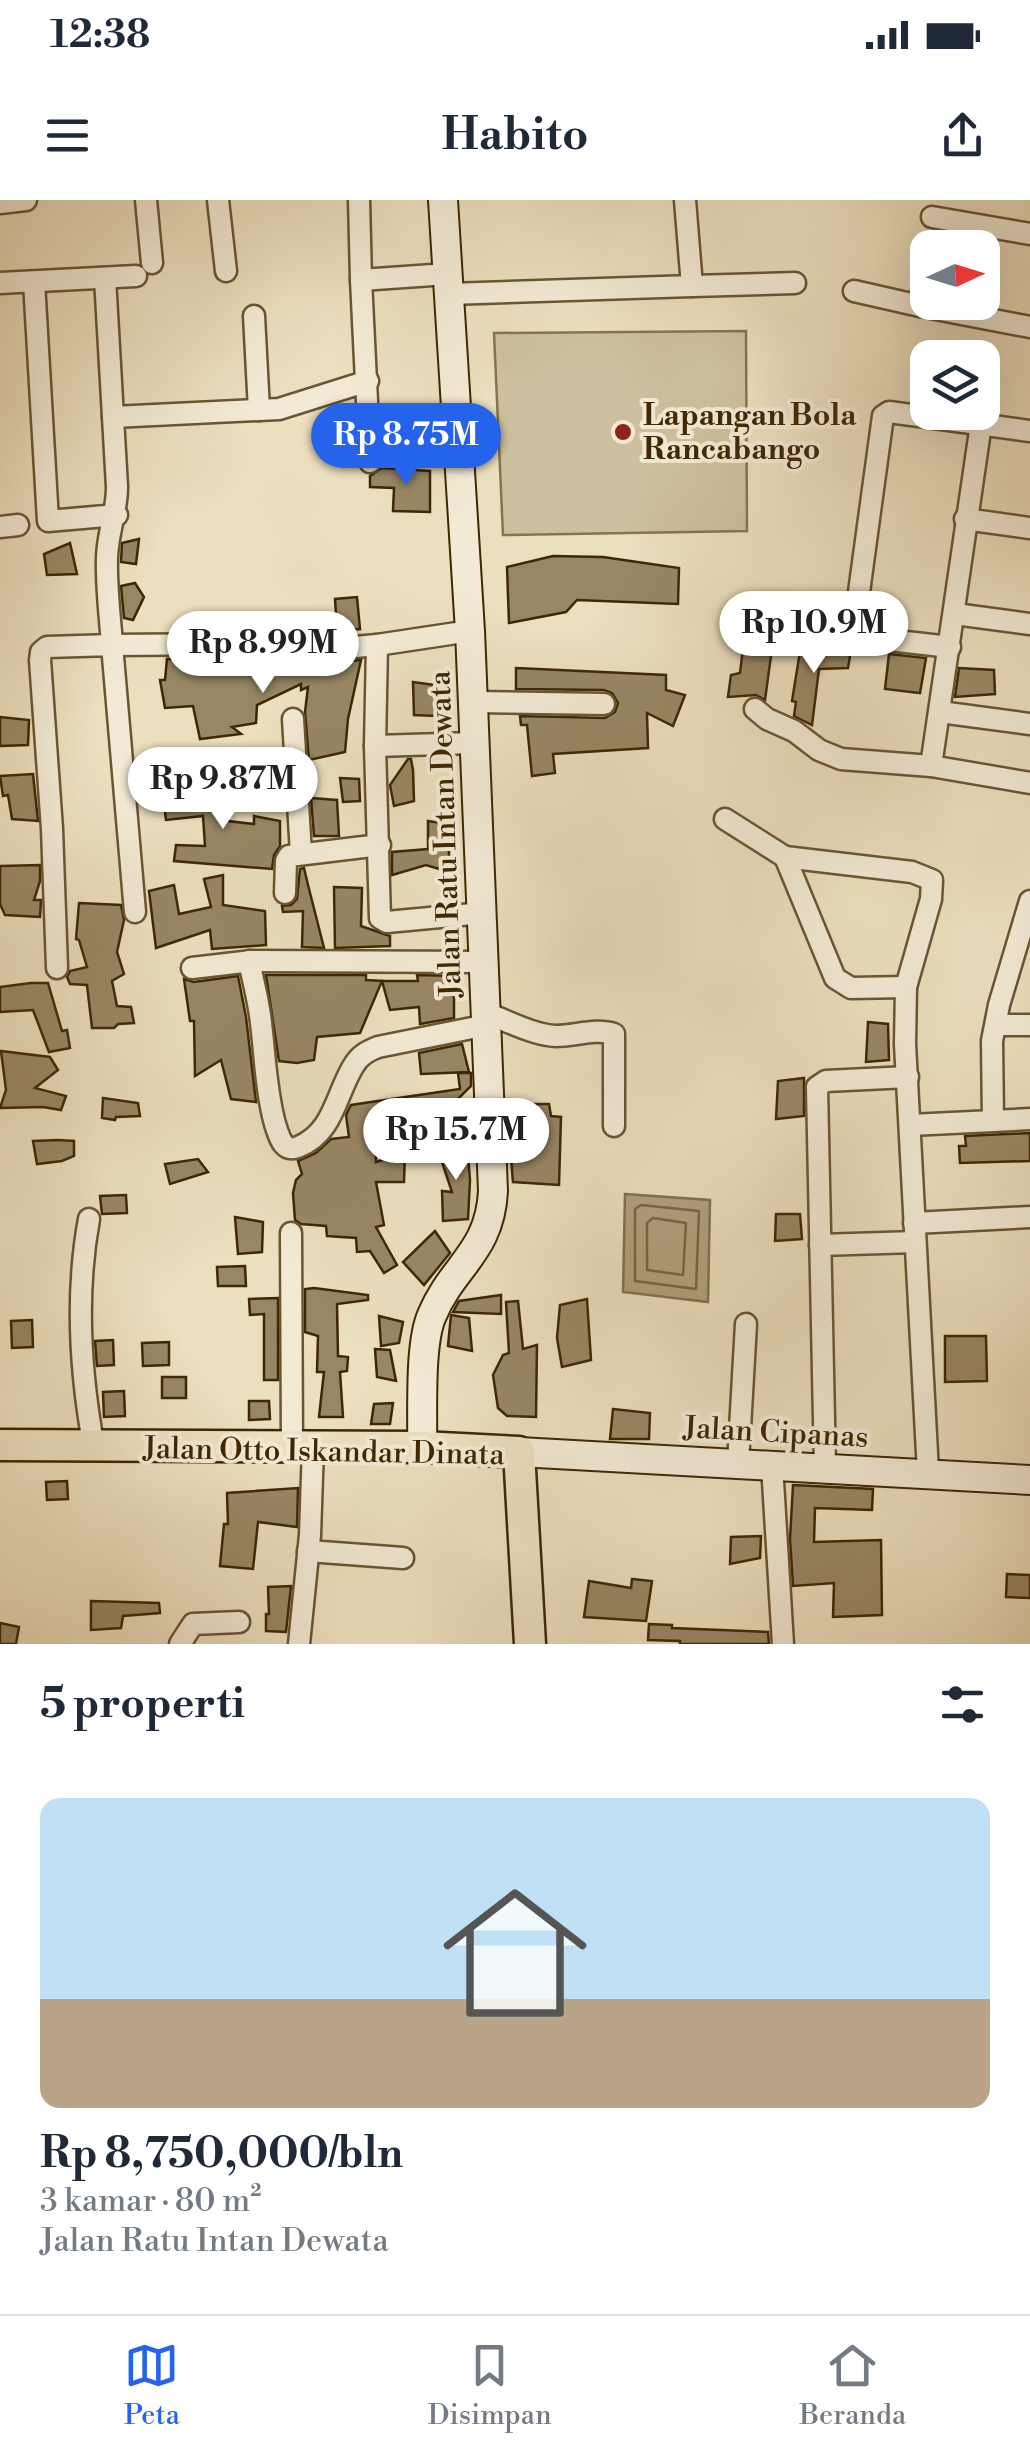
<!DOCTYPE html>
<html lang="id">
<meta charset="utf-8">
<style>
:root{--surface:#fff;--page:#f2f2f3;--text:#1f2937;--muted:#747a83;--line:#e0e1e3;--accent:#2563eb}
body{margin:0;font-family:"Libre Bodoni",serif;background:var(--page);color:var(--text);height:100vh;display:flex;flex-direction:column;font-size:38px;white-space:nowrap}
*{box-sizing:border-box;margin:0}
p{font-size:32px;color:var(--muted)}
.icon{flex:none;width:55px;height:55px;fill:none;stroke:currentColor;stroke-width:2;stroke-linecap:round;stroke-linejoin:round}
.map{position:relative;height:1444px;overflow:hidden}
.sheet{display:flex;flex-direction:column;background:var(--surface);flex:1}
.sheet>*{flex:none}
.needle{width:65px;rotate:86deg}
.tools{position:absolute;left:910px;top:30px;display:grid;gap:20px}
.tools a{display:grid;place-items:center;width:90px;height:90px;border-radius:20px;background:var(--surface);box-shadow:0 10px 40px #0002;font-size:50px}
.price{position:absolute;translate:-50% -85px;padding:0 22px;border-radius:35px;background:#fff;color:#222;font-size:32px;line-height:65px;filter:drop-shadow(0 2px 5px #0008)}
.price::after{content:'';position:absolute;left:50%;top:60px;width:30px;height:22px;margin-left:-15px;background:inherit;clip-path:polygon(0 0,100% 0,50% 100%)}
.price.active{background:var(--accent);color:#fff}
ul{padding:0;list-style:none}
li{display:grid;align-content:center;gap:20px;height:530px;padding:0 40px}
li span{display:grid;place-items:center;height:310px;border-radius:20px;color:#555}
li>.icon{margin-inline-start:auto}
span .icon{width:180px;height:180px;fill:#fffc;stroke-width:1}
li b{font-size:42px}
h2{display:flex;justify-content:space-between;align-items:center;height:120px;padding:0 40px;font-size:42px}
.status{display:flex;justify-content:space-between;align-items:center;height:70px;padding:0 50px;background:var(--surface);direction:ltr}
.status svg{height:28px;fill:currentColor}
header{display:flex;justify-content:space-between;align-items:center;height:130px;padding:0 40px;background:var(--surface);font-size:45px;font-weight:700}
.tabs{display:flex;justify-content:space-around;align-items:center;height:140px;border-top:2px solid var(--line);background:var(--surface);font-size:28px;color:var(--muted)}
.tabs a{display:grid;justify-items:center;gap:5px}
.tabs .active{color:var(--accent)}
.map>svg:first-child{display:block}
.green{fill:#cec09e;stroke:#867450;stroke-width:2.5}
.water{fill:#b1a07e;stroke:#83704d;stroke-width:2.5}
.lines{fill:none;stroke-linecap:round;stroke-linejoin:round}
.shore{stroke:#786440;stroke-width:2.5}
.building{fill:#988764;stroke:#3e2703;stroke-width:2.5}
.street-casing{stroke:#6a5532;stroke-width:25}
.secondary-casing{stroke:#3e2703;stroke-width:32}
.primary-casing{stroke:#3e2703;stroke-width:35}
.street{stroke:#f3ead5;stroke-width:20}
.secondary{stroke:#f3ead5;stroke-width:28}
.primary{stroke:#ecdfbe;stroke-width:30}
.poi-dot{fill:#8f2418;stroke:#f3ead5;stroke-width:4}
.labels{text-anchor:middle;stroke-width:8;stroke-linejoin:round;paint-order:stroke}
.poi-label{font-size:30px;font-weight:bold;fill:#3e2703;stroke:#f3ead5;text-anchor:start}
.street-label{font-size:30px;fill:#3e2703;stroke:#f3ead5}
</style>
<div class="status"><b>12:38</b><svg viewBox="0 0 49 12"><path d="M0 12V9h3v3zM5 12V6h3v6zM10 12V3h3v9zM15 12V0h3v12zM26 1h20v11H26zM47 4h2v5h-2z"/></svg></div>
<header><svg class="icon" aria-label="menu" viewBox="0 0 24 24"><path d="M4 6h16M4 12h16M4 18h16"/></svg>Habito<svg class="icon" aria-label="share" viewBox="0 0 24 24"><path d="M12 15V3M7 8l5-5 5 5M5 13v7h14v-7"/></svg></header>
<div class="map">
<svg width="1030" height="1444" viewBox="0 0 1030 1444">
<rect width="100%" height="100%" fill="#ecdfbe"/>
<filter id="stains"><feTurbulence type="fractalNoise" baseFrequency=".002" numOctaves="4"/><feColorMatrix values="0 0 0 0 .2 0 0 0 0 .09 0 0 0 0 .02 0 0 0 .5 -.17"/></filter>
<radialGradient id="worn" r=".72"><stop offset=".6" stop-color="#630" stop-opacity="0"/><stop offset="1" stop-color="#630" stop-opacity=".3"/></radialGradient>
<path class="green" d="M746,131l1,200 -244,4 -9,-202z"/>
<path class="water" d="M625,994l85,6 -2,102 -85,-10z"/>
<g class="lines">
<g class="shore">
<path d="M641,1005l58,6 -3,78 -61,-8v-72z"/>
<path d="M653,1018l33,5 -3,52 -36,-5v-47z"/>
</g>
</g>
<g class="building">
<path d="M382,268l48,3v41l-37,-1 1,-23 -24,-1v-11z"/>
<path d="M139,339l-3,25 -15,-2 1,-19z"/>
<path d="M70,343l7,31 -30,1 -3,-21z"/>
<path d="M553,356l50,1 76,11 -1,36 -101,-4 -11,12 -57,11 -2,-56z"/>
<path d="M135,383l9,14 -11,23 -9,-2 -3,-32z"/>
<path d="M357,397l3,32 -23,2 -2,-32z"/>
<path d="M745,432l10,6 18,3 -8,59 -9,-5 -28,2 3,-22 9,-2z"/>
<path d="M801,445l50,5 -3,18 -29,1 -7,56 -18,-9 2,-14 -4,-1z"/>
<path d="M889,454l37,4 -6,35 -35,-4z"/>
<path d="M242,458l59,8 60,-6 -13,59 -3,33 -36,8 -4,-48 3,-25 -7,3v-6l-44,21 -1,18 -24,4 9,7 -41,5 -7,-33 -28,2 -5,-28h5l2,-21z"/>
<path d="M516,468l150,7v15l19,5 -12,31 -26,-13 1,35 -95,6 2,19 -23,3 -5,-51h-6l-1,-9 85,2 10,-6 3,-9 -6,-10 -8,-3 -88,-1z"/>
<path d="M959,468l35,2 1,24 -40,3z"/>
<path d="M413,482l22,3 1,31 -22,-1z"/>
<path d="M0,517l29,3 -1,25 -28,1z"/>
<path d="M408,559h3l2,11 1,31 -20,5 -4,-21z"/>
<path d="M257,562l25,2 -2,16 -24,1z"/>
<path d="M33,574l5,47 -26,-2 -4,-24 -5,1 -3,-20z"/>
<path d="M340,578l19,1 1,22 -17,1z"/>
<path d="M162,590l59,1 7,30 26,3v-8l26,5v25l-6,9 -2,14 -98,-8 2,-16 29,1 -2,-30 -37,4z"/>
<path d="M311,598l26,2 2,36h-25z"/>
<path d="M428,621l21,3v48l-23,-7 -34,10v-23l36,-3z"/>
<path d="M40,665v16l-6,19h7l-1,17 -35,-2 -5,-11v-38z"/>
<path d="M304,668l4,17 16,63 -22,-1 1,-36 -20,1 -1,-6 9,-1 6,-6 3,-30z"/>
<path d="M223,675v30l42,6 1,34 -54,4 -2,-19 -54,18 -7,-57 25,-6 5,29 32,-7 -7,-28z"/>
<path d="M334,687l28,1 -1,38 29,10v10l-55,2z"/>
<path d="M79,703l42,2 3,15 -7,32 7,22 -12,7 5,25 14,1 3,16 -16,1 -4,4h-22l-5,-43 -17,-1 -3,-7 3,-6 17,-4 -8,-27 -3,-1z"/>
<path d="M266,775h100v5l16,1 -22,52 -43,4 -3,23 -17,3 -18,-2z"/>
<path d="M417,775l37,1v42l-34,6 -1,-17 -29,3 -8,-29h36z"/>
<path d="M238,776l8,41 10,85 -25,-3 -10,-39 -26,16 -1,-55h-4l-6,-42 10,3z"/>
<path d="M31,783h17l14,48 5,-1 3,18 -21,4 -16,-42 -33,2v-25z"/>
<path d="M868,822l20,2 1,36 -23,2z"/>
<path d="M462,844l7,28 -48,2 -2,-21z"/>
<path d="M1,851l49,6 8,13 -23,18 31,8 -5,14 -18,-3 -43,1 6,-18z"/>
<path d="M458,873h13v13l-21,21 -39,-2 1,11 -38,-5 2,51 29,-9 -1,29h-28l8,43 -8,2 21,38 -13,8 -14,-22 -13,1 -1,-14 -29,-2 -1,-10 -25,-2 -6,-4 -2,-27 3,-13 6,-6 -4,-13 18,-8 15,-14 18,-2 -3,-22 5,-10 109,-16z"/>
<path d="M804,878v38l-28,3 2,-38z"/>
<path d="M103,898l35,5 2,13 -24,1 -1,3 -13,-2z"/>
<path d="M534,904h15l2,12 10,1 -2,68 -46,-3 -6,-74 27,3z"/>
<path d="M1030,933v28l-70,2 -1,-17h7l-1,-10z"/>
<path d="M58,940l16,1v15l-12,5 -25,3 -4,-23z"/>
<path d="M467,943l3,37 -2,39 -25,2 -1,-30 10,1 -14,-42z"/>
<path d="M198,959l10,13 -38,12 -5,-20z"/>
<path d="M126,995l1,18 -25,1 -2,-18z"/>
<path d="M776,1014h24l2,25 -27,2z"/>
<path d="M235,1017l28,5 -1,30 -24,2z"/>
<path d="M435,1031l15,22 -26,32 -21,-23z"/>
<path d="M245,1066l1,20h-28l-1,-19z"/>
<path d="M314,1088l54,7v5l-31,4 1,52 10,1 -1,14 -7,1 3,45h-24l5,-45h-7l1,-36 -13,-4v-43z"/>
<path d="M501,1095v19l-48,-2 6,-11z"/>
<path d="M278,1098v82h-14v-66l-14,1 -1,-16z"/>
<path d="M587,1099l4,61 -29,7 -5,-29 3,-33z"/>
<path d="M518,1101l5,48 14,-4 -1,72 -29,-1 -9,-8 -5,-33 10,-20 6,-2 -3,-51z"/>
<path d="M451,1115l18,3 3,33 -24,-5z"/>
<path d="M379,1116l24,6 -4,21 -18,3z"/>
<path d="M32,1120l1,27 -21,1 -1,-27z"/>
<path d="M945,1136h41l1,45 -42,1z"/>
<path d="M113,1140l1,25 -17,1 -2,-25z"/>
<path d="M169,1142v23l-26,1 -1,-23z"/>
<path d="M375,1149l15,1 6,31 -19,-4z"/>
<rect x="162" y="1177" width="24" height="21"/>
<path d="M124,1191l1,25 -21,1 -1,-25z"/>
<path d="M249,1201h20l1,18 -21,1z"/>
<path d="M393,1203l-3,21h-19l3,-20z"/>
<path d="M613,1209l37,4 -1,26h-39z"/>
<path d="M67,1281l1,18 -21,1 -1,-18z"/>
<path d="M793,1285l80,4 -1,21 -57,-2 -1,34 67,-2 1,75 -49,2 1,-34 -41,3 -3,-47z"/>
<path d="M298,1288l-1,39 -39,-5 -5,47 -33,-3 4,-42h4l-1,-31z"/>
<path d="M761,1336l-1,22 -30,6 1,-27z"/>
<path d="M1007,1374l23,1v23l-24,-1z"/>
<path d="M632,1379l20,2 -6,40 -62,-4 5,-36 42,7z"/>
<path d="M291,1386l-5,46 -20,-1v-17h3l-1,-27z"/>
<path d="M91,1401l68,2 1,10 -37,3 -2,12 -30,2z"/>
<path d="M0,1423l19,4 -3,17h-16z"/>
<path d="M649,1424l23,1v3l96,4 1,12h-89v-3l-32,-1z"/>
</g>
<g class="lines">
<defs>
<g id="street">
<path d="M146,0l6,63"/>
<path d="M218,0l8,71"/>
<path d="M359,0l2,80 86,-6"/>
<path d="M0,3l26,-3"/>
<path d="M932,17l98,17"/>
<path d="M105,78l12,209c0,25 -9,44 -10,70 -1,29 3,59 5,88l131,-1 57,8 77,-7 93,-14"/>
<path d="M361,80l9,182"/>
<path d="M34,82l14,239 69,-6"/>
<path d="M0,83l136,-7"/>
<path d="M692,86l103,-3"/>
<path d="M854,91l66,15 8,-55"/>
<path d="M449,94l243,-8 -7,-86"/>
<path d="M920,106l110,21"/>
<path d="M254,116l5,94"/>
<path d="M113,217l166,-8 89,-28"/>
<path d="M981,224l-50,342 99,17"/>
<path d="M965,319l65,9"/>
<path d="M0,327l18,-2"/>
<path d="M955,414l75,10"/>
<path d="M758,425l192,22"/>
<path d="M853,436l30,-220 6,-4 141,19"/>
<path d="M377,445l-2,101 5,172 7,4 96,-9"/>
<path d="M472,502l132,2"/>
<path d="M755,509l12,10 27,12 25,19 22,9 90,7"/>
<path d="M940,512l90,12"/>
<path d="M293,519l8,135"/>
<path d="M375,546l99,-3"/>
<path d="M725,619l60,38 50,121 16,10 55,-1"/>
<path d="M785,657l127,15 20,8 -1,19 -25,88 -1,57 23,428"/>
<path d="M285,693l1,-32 3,-5 91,-11"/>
<path d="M249,761c4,20 10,41 12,62 4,33 5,68 14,101 4,11 7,29 23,23 36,-14 38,-54 56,-82 6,-10 14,-14 24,-18l109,-22"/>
<path d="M57,768l-5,-139 -12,-169 1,-8 6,-5 65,-2 23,267"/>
<path d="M192,768l60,-7 233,1"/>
<path d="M486,813c22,8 47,22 70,23 19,0 40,-8 58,-2v92"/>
<path d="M996,825h34"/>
<path d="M993,921l37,-2"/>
<path d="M910,925l83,-4 -1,-80 7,-36 31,-104"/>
<path d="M89,1019c-14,76 -9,153 5,229"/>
<path d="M914,1023l116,-6"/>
<path d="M291,1033l1,215"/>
<path d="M820,1045l95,-3"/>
<path d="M738,1263l8,-139"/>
<path d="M772,1265l11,179"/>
<path d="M825,1267l-8,-380 9,-6 82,-4"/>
<path d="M308,1351l95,7"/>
<path d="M180,1444l13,-20 46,-2"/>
<path d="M299,1444l11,-109 3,-88"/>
</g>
<g id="secondary">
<path d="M422,1247c1,-35 -3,-103 10,-132 21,-50 58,-63 61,-124l-23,-560 -27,-431"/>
<path d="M519,1252l511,28"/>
</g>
<path id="primary" d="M0,1245l422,2 97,5 11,192"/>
</defs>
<use href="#street" class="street-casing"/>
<use href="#secondary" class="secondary-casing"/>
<use href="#primary" class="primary-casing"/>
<use href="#street" class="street"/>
<use href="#secondary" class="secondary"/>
<use href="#primary" class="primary"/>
</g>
<circle class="poi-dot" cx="623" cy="232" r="10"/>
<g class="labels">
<g class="poi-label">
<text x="643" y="225">Lapangan Bola<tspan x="643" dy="34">Rancabango</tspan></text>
</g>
<g class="street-label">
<text transform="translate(445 634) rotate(-92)" y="10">Jalan Ratu Intan Dewata</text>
<text transform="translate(776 1232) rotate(3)" y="10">Jalan Cipanas</text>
<text transform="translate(324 1251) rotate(1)" y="10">Jalan Otto Iskandar Dinata</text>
</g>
</g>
<rect width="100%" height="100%" filter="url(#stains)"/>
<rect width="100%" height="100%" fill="url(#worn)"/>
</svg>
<div class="tools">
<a><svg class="needle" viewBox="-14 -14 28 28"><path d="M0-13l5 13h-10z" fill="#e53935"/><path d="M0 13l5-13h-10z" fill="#747a83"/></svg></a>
<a><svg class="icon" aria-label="layers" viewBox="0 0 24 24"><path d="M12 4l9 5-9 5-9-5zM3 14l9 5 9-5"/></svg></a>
</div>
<b class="price active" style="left:406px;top:288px">Rp 8.75M</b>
<b class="price" style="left:814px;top:476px">Rp 10.9M</b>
<b class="price" style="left:263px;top:496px">Rp 8.99M</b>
<b class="price" style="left:223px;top:632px">Rp 9.87M</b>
<b class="price" style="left:456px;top:983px">Rp 15.7M</b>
</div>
<section class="sheet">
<h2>5 properti<svg class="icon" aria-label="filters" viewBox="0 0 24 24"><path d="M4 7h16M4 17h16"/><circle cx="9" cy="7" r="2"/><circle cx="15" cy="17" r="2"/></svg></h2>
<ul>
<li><span style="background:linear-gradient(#bfe0f5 65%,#b9a48a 0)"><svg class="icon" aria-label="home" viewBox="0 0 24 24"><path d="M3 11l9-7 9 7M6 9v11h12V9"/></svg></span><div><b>Rp 8,750,000/bln</b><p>3 kamar · 80 m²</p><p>Jalan Ratu Intan Dewata</p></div></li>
</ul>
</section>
<nav class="tabs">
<a class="active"><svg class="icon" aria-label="map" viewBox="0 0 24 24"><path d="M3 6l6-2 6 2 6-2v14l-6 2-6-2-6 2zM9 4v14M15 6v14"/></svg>Peta</a>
<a><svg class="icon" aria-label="saved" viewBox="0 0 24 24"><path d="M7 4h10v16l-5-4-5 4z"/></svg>Disimpan</a>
<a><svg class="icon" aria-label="home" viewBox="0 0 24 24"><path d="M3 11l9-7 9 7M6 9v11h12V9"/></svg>Beranda</a>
</nav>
